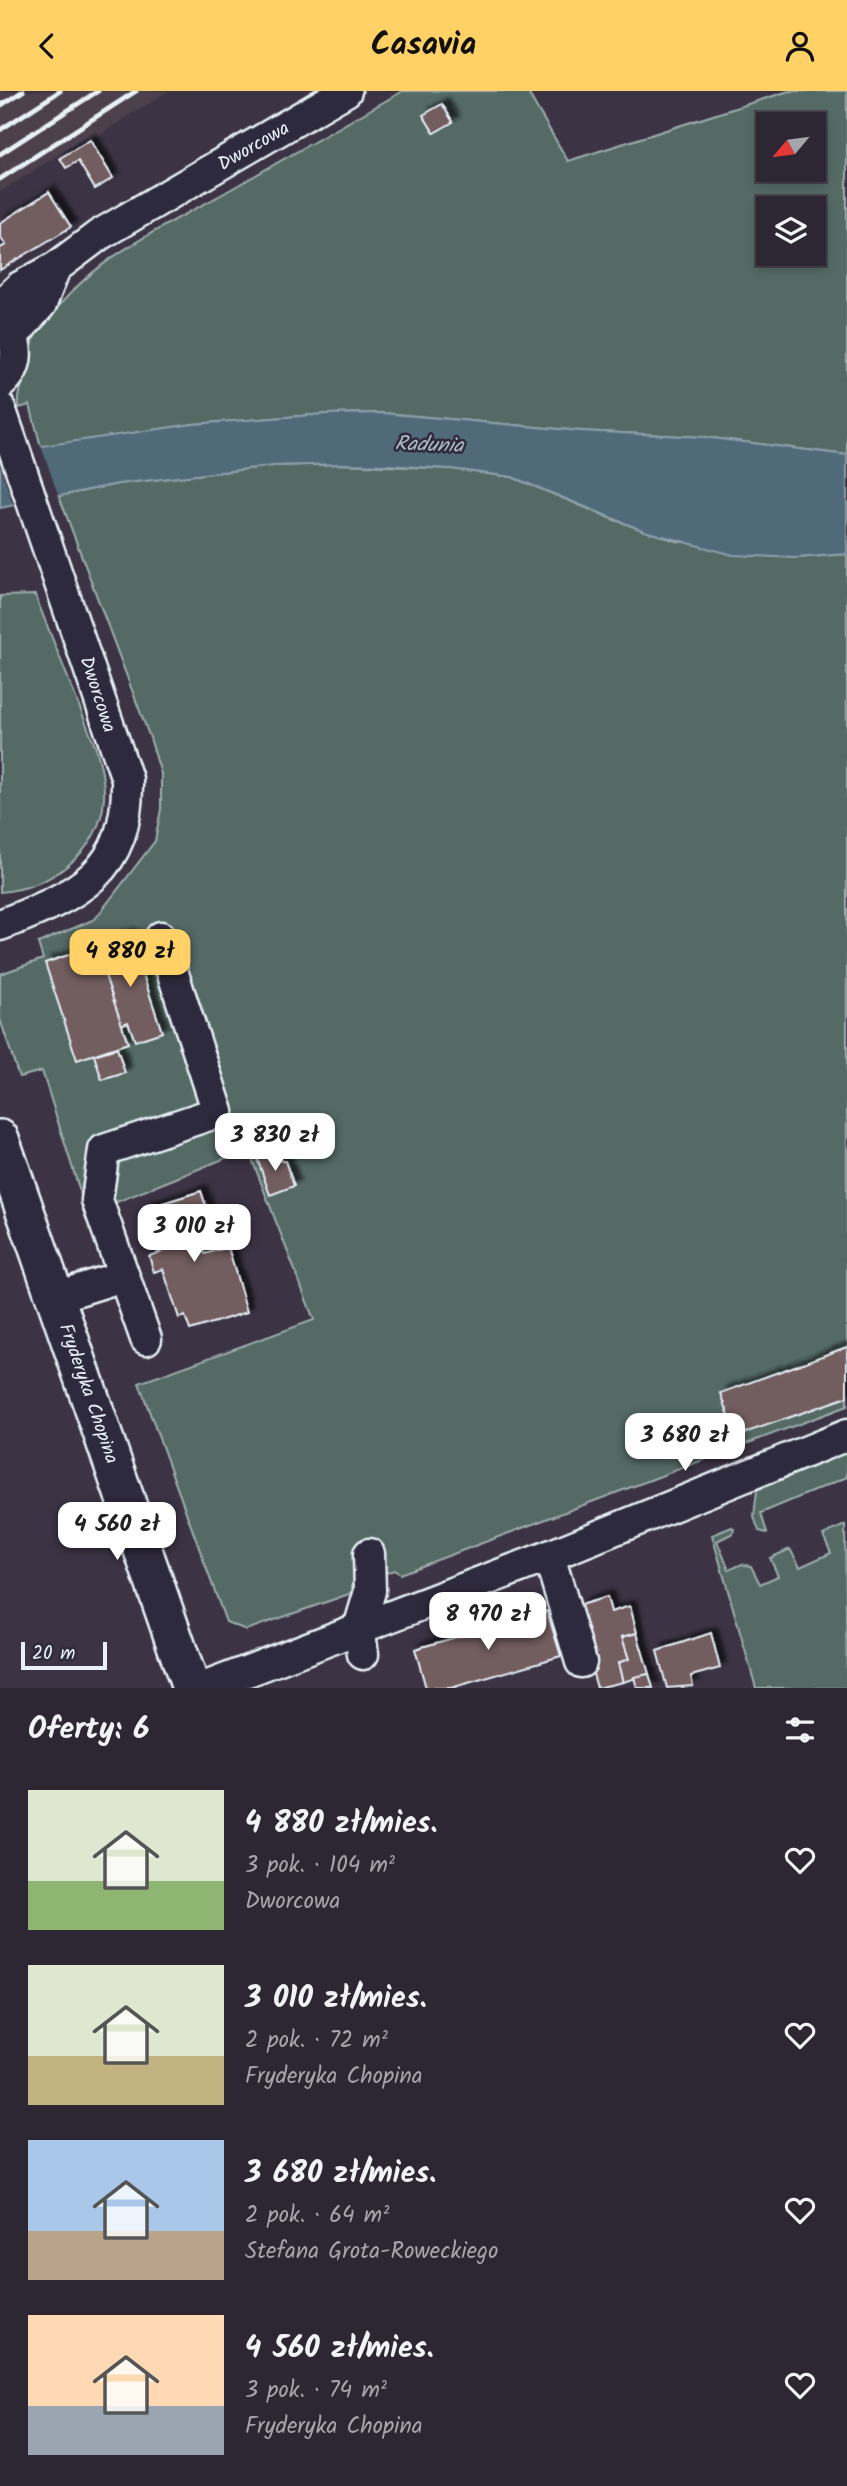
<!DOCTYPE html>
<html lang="pl">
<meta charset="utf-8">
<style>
:root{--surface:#2d2733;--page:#39333f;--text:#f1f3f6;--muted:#a7a5ac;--line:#48444e;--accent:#ffd166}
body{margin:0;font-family:Kalam,sans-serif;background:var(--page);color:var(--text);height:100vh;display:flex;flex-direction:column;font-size:26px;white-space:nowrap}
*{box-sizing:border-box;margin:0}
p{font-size:23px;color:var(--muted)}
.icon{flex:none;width:38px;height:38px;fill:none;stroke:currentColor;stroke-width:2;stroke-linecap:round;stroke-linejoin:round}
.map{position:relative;height:1597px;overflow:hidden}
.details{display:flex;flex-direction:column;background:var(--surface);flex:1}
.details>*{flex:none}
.needle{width:46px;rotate:241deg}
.controls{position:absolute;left:756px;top:21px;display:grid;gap:14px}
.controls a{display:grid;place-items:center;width:70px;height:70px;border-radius:0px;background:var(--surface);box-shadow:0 4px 10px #0003,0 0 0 2px var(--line);font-size:35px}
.scale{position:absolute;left:21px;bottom:18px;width:86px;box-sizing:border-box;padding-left:7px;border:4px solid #e8f1f8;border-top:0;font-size:19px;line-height:24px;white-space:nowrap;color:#e8f1f8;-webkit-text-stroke:5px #2f2a3d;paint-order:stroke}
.price{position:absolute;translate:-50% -60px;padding:0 16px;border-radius:14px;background:#fff;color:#222;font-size:23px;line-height:46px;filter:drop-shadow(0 2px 4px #0008)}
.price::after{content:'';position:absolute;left:50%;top:42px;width:21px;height:16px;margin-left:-10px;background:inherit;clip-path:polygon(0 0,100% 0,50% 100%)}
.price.active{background:var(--accent);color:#111}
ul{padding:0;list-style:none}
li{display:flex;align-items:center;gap:21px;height:175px;padding:0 28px}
li span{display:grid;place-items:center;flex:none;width:196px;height:140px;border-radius:0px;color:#555}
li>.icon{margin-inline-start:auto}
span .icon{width:84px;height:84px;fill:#fffc;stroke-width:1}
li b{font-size:30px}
h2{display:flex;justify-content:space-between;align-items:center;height:84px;padding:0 28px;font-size:30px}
header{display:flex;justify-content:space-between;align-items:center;height:91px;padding:0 28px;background:var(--accent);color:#111;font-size:32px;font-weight:600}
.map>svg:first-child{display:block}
.built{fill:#4c404c}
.green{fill:#546a65;stroke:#9eaeae;stroke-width:2;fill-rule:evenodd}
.water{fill:#516a79;stroke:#8da0ac;stroke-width:2}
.pier{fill:#3c3444}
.building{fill:#725d5f;stroke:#e8f1f8;stroke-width:2;filter:url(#shadow)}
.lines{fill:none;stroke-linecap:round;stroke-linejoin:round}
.minor-casing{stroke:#e8f1f8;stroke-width:35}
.major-casing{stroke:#e8f1f8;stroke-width:42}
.minor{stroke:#2f2a3d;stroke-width:30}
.major{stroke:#2f2a3d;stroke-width:37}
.rail{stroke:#e8f1f8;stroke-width:5}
.labels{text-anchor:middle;stroke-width:5;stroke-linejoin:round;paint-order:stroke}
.street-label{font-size:19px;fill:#e8f1f8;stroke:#2f2a3d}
.water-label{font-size:21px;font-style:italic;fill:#acbbc5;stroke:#2f2a3d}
</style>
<header><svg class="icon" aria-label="back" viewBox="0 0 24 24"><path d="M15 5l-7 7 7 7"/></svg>Casavia<svg class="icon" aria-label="person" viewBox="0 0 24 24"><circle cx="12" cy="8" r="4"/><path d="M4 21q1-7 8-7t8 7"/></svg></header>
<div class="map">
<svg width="847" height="1597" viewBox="0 0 847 1597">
<defs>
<filter id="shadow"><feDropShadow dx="6" dy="-6" stdDeviation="2" flood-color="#0009"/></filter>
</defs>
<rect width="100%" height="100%" fill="#3c3444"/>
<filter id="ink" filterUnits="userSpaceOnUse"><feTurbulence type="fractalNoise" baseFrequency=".0143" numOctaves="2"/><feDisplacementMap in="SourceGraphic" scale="14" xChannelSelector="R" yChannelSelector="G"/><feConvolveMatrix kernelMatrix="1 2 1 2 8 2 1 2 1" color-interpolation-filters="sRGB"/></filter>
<g filter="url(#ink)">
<path class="built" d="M0,0h168l-75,48 -7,-2 -86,55z"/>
<g class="green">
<path d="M403,0h124l41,70 221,-70h58v364l-143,-18 -123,-6 -198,-18 -57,1 -133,10 -152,23 -11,-42 -11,3c-2,-16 6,-29 10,-45 4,-18 4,-27 13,-44l4,5c41,-64 116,-96 180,-132 59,-34 118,-67 177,-101zM768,33h46v46h-46zM768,117h46v46h-46z"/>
<path d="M343,373l108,5 61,8 103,43 61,21 120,17 51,-4v852l-447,168 -6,-4 -42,16v7l-106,37 -20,-8 -87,-239 175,-63 -66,-171 -161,65 -45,-143 -23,6 -19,-58v-45l43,-15 -5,-16 57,-24 60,-78 6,-32v-35l-11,-36 -91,-242 59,-12 155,-18z"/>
<path d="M35,504l62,156c4,15 8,32 7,48 -4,54 -54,89 -104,93v-296z"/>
<path d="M847,1361v25l-86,36 6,20 -8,-2 -5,-14 3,-27z"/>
<path d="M845,1434l2,163h-91l-44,-153 20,-8 2,2 -1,4 -16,8 12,29 13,-6 9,2 9,18 18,-8 -8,-18 20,-9 10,18 31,-14 -8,-18z"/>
</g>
<path class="water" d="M383,322l198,18 123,6 143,18v99l-51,4 -63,-3 -89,-24 -132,-54 -61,-8 -66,-4 -42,-1 -70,2 -155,18 -118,24v-56l193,-28 133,-10z"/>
<path class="pier" d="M40,352l20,57 -46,7 -14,-41v-18z"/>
<g class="building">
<path d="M442,13l11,18 -19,11 -11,-18z"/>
<path d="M90,49l23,38 -18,11 -17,-28 -12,7 -6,-10z"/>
<path d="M49,101l22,35 -71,43v-22l6,-3 -6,-9v-13z"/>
<path d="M130,844l32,97 -27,9 -7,-19 -7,3 -20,-60 8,-2 -6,-19z"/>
<path d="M95,855l33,97 -51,17 -32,-97z"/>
<path d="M117,957l8,25 -23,7 -8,-25z"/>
<path d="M277,1060l4,10h4l9,25 -24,9 -13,-37z"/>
<path d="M201,1100l9,27 -15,5 10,31 23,-7 19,65 -57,18 -5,-14 -6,2 -16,-49 -9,3 -5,-16 14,-5 -6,-17 -5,2 -8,-27z"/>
<path d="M847,1256v50l-111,39 -15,-43z"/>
<path d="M607,1506l4,15 19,-6 7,27 -15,4 7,22 -11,4 5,19 -26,6 -19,-67 6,-2 -4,-14z"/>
<path d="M547,1520l14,45 -110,32h-25l-11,-39z"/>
<path d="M637,1542l12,41 -26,8 -5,-19 11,-4 -7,-22z"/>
<path d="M711,1542l9,35 -29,8 2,10 -26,2 -10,-37z"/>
<path d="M649,1583l4,14h-16l-3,-11z"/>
</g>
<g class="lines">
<defs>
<g id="minor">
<path d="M0,215l20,-19 35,-19 44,-33 247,-144"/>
<path d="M13,245l28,-32 14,-36"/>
<path d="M0,293c21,-16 21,-45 0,-62"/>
<path d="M0,317l127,371c2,94 -49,116 -127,146"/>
<path d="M56,1206l67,-21"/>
<path d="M146,1248l-49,-139 7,-50 114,-38 -57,-175"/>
<path d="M549,1465l32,106"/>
<path d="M363,1563l-4,-26 11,-37 -1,-37"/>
<path d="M203,1597l346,-132 298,-121"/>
</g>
<path id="major" d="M0,1048l191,549"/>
</defs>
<use href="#minor" class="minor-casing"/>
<use href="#major" class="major-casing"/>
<use href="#minor" class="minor"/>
<use href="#major" class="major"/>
<g class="rail">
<path d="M0,15l23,-15"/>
<path d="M0,39l60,-39"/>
<path d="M0,63l98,-63"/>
<path d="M0,88l136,-88"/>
</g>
</g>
</g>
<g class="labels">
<g class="street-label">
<text transform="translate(253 54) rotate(-30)" y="7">Dworcowa</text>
<text transform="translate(99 603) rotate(72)" y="7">Dworcowa</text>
<text transform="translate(90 1302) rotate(71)" y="7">Fryderyka Chopina</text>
</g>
<g class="water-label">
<text transform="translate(429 353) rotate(2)" y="7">Radunia</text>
</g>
</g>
</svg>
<div class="controls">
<a><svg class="needle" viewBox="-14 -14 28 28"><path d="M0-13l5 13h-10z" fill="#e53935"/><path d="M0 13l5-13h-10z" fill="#a7a5ac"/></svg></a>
<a><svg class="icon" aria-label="layers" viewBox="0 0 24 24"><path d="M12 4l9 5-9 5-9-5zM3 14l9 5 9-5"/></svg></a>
</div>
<div class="scale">20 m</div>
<b class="price active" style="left:130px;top:898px">4 880 zł</b>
<b class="price" style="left:275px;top:1082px">3 830 zł</b>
<b class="price" style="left:194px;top:1173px">3 010 zł</b>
<b class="price" style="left:685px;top:1382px">3 680 zł</b>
<b class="price" style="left:117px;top:1471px">4 560 zł</b>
<b class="price" style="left:488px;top:1561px">8 970 zł</b>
</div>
<section class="details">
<h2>Oferty: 6<svg class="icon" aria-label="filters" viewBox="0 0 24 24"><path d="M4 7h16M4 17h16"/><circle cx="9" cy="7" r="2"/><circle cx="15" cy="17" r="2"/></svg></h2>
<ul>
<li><span style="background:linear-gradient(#dfe7d0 65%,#8fb573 0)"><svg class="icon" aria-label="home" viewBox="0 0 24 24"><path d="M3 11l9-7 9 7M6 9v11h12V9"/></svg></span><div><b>4 880 zł/mies.</b><p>3 pok. · 104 m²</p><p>Dworcowa</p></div><svg class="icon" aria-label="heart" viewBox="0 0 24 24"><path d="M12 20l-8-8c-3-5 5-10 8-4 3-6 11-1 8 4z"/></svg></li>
<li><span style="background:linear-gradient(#dfe7d0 65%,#c2b280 0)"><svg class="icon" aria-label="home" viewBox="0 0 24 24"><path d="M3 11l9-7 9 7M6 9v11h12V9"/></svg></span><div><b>3 010 zł/mies.</b><p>2 pok. · 72 m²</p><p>Fryderyka Chopina</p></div><svg class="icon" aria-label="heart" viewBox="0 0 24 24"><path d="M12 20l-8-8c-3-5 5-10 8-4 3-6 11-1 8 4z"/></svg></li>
<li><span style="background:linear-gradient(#a9c7e8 65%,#b9a48a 0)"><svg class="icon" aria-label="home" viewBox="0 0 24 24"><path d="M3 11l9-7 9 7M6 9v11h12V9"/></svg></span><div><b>3 680 zł/mies.</b><p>2 pok. · 64 m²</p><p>Stefana Grota-Roweckiego</p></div><svg class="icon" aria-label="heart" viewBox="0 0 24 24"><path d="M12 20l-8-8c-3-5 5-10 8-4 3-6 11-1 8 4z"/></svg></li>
<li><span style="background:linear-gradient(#ffd9b3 65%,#9aa5b1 0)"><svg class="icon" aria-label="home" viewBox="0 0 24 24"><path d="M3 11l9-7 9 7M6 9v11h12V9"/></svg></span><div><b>4 560 zł/mies.</b><p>3 pok. · 74 m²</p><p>Fryderyka Chopina</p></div><svg class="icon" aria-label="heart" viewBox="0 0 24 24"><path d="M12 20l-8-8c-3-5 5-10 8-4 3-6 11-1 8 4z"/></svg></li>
</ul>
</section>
